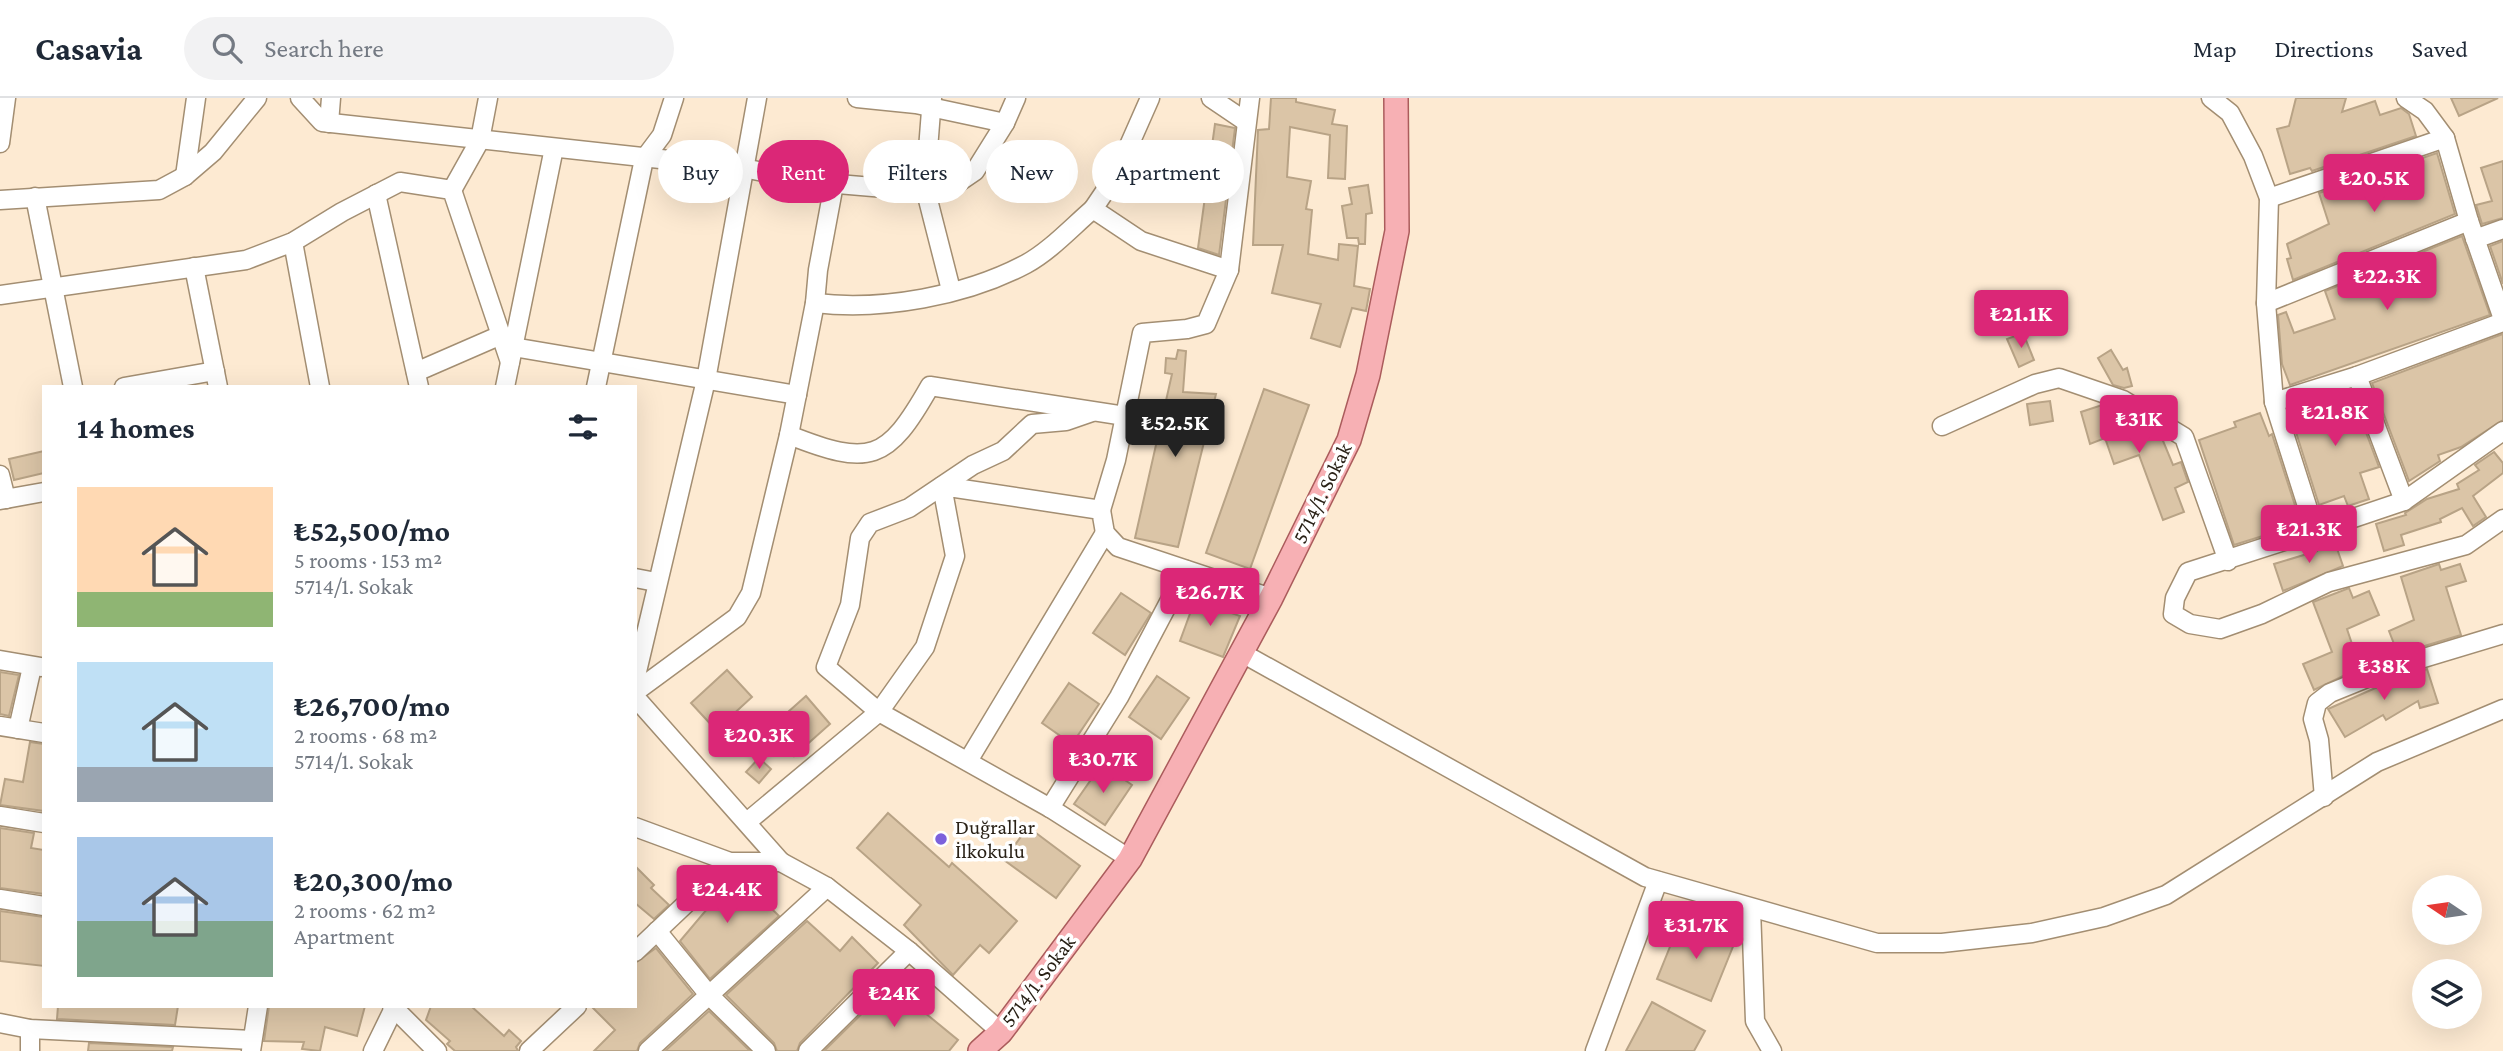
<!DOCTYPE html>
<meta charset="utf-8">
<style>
:root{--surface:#fff;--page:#f2f2f3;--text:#1f2937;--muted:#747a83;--line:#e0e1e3;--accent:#db2777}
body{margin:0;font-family:"Crimson Pro",serif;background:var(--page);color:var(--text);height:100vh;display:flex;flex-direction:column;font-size:26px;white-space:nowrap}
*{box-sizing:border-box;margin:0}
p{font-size:23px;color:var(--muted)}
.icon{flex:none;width:38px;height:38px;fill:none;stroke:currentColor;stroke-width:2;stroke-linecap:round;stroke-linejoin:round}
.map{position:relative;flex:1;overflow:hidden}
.details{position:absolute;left:42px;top:287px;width:595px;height:623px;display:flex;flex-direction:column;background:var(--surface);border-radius:0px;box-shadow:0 7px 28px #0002}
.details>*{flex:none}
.hud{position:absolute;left:658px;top:42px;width:665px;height:63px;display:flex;gap:14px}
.needle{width:46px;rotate:283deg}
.controls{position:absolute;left:2412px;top:777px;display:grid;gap:14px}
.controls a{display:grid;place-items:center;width:70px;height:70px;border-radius:50%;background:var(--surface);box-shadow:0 7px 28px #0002;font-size:35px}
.price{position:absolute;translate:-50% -60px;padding:0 16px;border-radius:7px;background:var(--accent);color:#fff;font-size:23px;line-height:46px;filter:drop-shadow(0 2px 4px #0008)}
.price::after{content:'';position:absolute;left:50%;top:42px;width:21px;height:16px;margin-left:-10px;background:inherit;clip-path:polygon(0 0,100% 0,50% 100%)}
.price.current{background:#222;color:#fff}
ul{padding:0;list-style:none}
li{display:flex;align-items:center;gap:21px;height:175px;padding:0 35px}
li span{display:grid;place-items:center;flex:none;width:196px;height:140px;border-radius:0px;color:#555}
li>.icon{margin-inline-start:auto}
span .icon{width:84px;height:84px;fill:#fffc;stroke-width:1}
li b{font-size:30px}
h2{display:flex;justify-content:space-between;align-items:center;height:84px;padding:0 35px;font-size:30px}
.chip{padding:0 24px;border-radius:32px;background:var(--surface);box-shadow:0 7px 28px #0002;font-size:24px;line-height:63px}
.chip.current{background:var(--accent);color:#fff}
header{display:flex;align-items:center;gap:42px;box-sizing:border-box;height:98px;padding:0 35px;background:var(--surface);border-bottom:2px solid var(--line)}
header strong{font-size:33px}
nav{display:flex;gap:38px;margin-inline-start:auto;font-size:24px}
.search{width:490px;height:63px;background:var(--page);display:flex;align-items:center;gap:18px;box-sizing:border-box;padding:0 24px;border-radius:38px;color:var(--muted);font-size:26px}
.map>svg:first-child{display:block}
.building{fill:#dbc5a7;stroke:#b8a386;stroke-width:2}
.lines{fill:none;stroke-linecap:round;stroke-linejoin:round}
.minor-casing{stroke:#a38e72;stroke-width:21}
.major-casing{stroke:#ab5c5c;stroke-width:26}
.minor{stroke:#fff;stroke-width:18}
.major{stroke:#f7b0b4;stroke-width:23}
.poi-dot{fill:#7c61dc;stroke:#fff;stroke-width:2.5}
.labels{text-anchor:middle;stroke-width:7;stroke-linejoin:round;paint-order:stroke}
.street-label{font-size:21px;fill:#292116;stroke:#fff}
.poi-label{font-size:21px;fill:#292116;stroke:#fff;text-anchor:start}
</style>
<header>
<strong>Casavia</strong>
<div class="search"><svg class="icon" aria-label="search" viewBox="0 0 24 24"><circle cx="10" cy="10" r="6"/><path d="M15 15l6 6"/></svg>Search here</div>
<nav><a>Map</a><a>Directions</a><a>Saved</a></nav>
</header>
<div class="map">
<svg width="2503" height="953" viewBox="0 0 2503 953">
<rect width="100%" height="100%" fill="#fdead2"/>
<g class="building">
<path d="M1271,0h25v4l39,8 -3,14 15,2 -2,53 -17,-1 2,-43 -40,-8 -3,50 24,4 -5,28 6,1 -4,44 30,6 1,-16 19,2 -4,40 16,3 -4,22 -14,-3 -12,39 -29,-9 10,-34 -49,-11 11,-48h-30l5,-115 11,-1z"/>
<path d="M2296,0h50l-4,14 33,-11 5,14 21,-7 8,6 7,22 -104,35 -2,-3 -20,6 -13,-45 12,-3z"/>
<path d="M2451,0h47l-39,18z"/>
<path d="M1215,26l20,4 -16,127 -21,-7z"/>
<path d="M2437,55l18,61 -162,66 -6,-21 4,-1 -4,-14 42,-20 -10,-31z"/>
<path d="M2503,63v57l-21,6 -6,-19 16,-4 -11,-33z"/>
<path d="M1368,87l4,28 -6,1 -1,30h-6l-1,-6h-11l-5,-32 10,-2 -3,-16z"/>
<path d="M2462,138l28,79 -200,70 -8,-21 -4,-49 8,-3 8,21 41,-14 -10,-28z"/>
<path d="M2503,143v43l-13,-38z"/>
<path d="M2023,235l11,27 -15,7 -12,-28z"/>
<path d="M2503,236v86l-42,27 -23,8 2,6 -31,20 -37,-98z"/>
<path d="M1178,252l8,1 -3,41 33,2 -38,153 -43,-9 37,-164 -7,-1 1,-15 10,1z"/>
<path d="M2111,252l12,20 4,-2 5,18 -8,2 -11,-3 -15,-27z"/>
<path d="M1264,291l45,16 -59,164 -44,-16z"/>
<path d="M2350,292l29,77 -19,6 9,26 -21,7 -4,-10 -25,9 -25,-79 3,-2 -5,-16z"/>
<path d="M2050,303l3,20 -23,4 -3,-21z"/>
<path d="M2102,307l30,14 6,15 5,-2 2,5 10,-4 6,3 12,29 8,-3 7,20 -13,6 9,24 -21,8 -24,-65 -25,9 -9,-26 -15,6 -9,-32z"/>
<path d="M2260,315l9,23 3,-2 29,90 -67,21 -35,-105 37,-13 -2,-5z"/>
<path d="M44,353v22l-30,7 -5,-21z"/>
<path d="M2494,354l9,11v10l-30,23 13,21 -13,9 -11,-18 -22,11 1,3 -40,13 3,10 -20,6 -8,-27 30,-9 -1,-2 22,-14 32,-10 -2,-5 22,-14 -4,-5z"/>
<path d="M2333,439l10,29 -60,25 -9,-27 43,-13 -2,-8z"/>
<path d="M2439,466l2,6 19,-6 6,17 -20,6 15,48 -63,19 -9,-23 25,-11 -13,-43z"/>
<path d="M2349,490l4,10 16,-7 10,24 -32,14 13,39 -46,22 -11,-26 29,-12 -19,-50z"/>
<path d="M1121,495l30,20 -26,42 -32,-22z"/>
<path d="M1195,502l45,16 -17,41 -43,-16z"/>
<path d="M2427,571l11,34 -18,5 -2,-7 -32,19 -3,-5 -38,22 -17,-28 70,-31z"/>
<path d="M727,572l25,27 -36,33 -25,-27z"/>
<path d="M0,574l19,3 -10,41 -9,-2z"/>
<path d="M1157,578l32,22 -28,41 -32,-22z"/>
<path d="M1069,585l30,21 -27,40 -30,-21z"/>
<path d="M806,598l24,28 -36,32 -24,-28z"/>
<path d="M30,644l14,2v67l-44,-6 5,-26 18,3z"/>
<path d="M759,660l12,11 -12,14 -13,-11z"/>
<path d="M1102,666l30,21 -27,40 -31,-21z"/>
<path d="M888,715l61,54 3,-4 65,58 -28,32 -9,-8 -27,30 -49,-50 17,-20 -64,-57z"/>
<path d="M1028,729l52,39 -24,32 -52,-38z"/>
<path d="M0,730l34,5 -3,15 13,2v44l-44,-6z"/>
<path d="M635,768l19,19 -3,3 18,17 -15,14 -19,-16z"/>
<path d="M735,775l44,43 -69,63 -30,-38 28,-33 -5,-5z"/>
<path d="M0,813l44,6v49l-44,-5z"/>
<path d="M807,823l33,30 12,-14 26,26 -78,80 -3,8h-20l-3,-8 -48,-48z"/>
<path d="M1680,824l54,22 -23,57 -54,-22z"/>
<path d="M656,850l37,46 -53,49 -3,8h-43l21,-21 -24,-24h44v-43z"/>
<path d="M891,887l67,55 -9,11h-125z"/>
<path d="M1652,904l53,29 -11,20h-68z"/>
<path d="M58,908h120l-3,19 -118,-6z"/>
<path d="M269,908h96l-8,30 -32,-9 -5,24 -18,-2 2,-7 -40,-1z"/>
<path d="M431,908h40l33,30 5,-6 12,11 -5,6 2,4h-63l-8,-7 3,-3 -24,-21z"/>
<path d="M709,913l41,40h-85z"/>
<path d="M89,945l84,4 -1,4h-84z"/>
</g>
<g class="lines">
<defs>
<g id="minor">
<path d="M300,0l22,24 421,46 71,14 94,8 48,-6 19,-13 30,-48 11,-25"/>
<path d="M857,0l59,6 89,19"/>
<path d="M932,0l-7,90 26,102"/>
<path d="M1150,0l-34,77 -23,34 48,32 88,29"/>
<path d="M1211,0l34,23"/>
<path d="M2211,0l19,15 23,43 16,42 -3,105 8,99 41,129 89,-30 99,-70"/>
<path d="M2406,0l19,13 20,27 24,83 34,98"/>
<path d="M329,25l2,-25"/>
<path d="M0,45l6,-45"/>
<path d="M185,78l11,-78"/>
<path d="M452,92l28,-50 8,-42"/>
<path d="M376,96l43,193"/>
<path d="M35,99l38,190"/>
<path d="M2269,100l176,-60"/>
<path d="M0,102l159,-10 26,-14 28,-24 44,-54"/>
<path d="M2475,141l28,-10"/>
<path d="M293,144l27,145"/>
<path d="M194,169l24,120"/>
<path d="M0,197l246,-35 47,-18 49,-30 58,-30 52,8 58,172"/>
<path d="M815,205c67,8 151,-7 211,-39 24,-13 46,-37 67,-55"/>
<path d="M2266,205l203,-82"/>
<path d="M513,249l284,48"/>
<path d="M416,274l85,-37"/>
<path d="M2357,278l47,125"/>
<path d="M124,289l91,-16"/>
<path d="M505,289l49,-239"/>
<path d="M596,289l48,-228 18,-24 12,-37"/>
<path d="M2274,304l83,-26 146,-54"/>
<path d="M1092,314l-26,9 -34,3 -29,27 -30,14 -64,43 -39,15 -10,15 -10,67 -24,62 53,45 171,96 80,51"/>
<path d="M1942,328l93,-42 24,-6 64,22 61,37 44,124"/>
<path d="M789,337c81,32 98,27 141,-49l195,30"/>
<path d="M0,377l6,24"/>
<path d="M0,402l44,-8"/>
<path d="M1101,412l15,-50 26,-127 45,-4 19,-5 23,-54 21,-172"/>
<path d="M2315,433l-127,41 -13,26 -2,16 17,10 30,5 42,-15 67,-32 137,-37 37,-26"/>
<path d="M635,480l21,4"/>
<path d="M1242,555l403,224 232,66h65l90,-10 72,-16 62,-22 211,-133 126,-53"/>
<path d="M0,562l41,7"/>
<path d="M635,582l71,-300 51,-282"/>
<path d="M635,594l102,-75 14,-24 38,-158 26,-132 3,-33 16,-86"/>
<path d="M635,599l146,165"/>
<path d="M0,628l44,7"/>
<path d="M18,631l14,-62"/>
<path d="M968,663l137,-228"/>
<path d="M2324,699l-5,-57 -6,-21 4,-16 13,-10 64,-26 109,-33"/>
<path d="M1050,710l69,-111 67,-127"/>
<path d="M0,718l44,7"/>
<path d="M747,724l132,-110 46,-65 30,-91 -13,-70 159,24 4,23 13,14 153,51"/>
<path d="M635,729l95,35h51l46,25 82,64 92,81"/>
<path d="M0,801l44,7"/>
<path d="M1751,810l4,113 17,30"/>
<path d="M657,833l52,64 57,56"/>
<path d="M635,854l95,-90"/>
<path d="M392,908l45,45"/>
<path d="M0,925l30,6 222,11"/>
<path d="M30,953v-22"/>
<path d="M251,953l7,-45"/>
<path d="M373,953l22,-45"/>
<path d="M529,953l48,-45"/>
<path d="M648,953l179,-164"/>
<path d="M808,953l101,-100"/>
<path d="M1595,953l63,-170"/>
</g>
<path id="major" d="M980,953l21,-19 129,-173 141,-261 78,-158 19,-65 29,-144 -1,-133"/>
</defs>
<use href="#minor" class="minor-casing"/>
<use href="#major" class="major-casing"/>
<use href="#minor" class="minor"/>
<use href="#major" class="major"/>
</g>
<circle class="poi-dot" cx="941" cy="741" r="7"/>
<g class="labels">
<g class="street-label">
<text transform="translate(1322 395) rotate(-64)" y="7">5714/1. Sokak</text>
<text transform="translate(1038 883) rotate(-53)" y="7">5714/1. Sokak</text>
</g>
<g class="poi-label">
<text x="955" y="736">Duğrallar<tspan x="955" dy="24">İlkokulu</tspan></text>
</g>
</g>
</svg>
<div class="controls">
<a><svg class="needle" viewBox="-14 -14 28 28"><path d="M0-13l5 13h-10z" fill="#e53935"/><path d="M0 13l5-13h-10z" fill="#747a83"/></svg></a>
<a><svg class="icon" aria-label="layers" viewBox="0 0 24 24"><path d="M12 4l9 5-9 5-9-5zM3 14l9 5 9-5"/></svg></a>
</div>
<b class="price" style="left:2374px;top:116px">₺20.5K</b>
<b class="price" style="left:2387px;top:214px">₺22.3K</b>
<b class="price" style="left:2021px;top:252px">₺21.1K</b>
<b class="price" style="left:2335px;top:350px">₺21.8K</b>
<b class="price" style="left:2139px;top:357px">₺31K</b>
<b class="price current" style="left:1175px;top:361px">₺52.5K</b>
<b class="price" style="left:2309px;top:467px">₺21.3K</b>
<b class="price" style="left:1210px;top:530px">₺26.7K</b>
<b class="price" style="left:2384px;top:604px">₺38K</b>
<b class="price" style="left:759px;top:673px">₺20.3K</b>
<b class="price" style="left:1103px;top:697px">₺30.7K</b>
<b class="price" style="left:727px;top:827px">₺24.4K</b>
<b class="price" style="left:1696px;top:863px">₺31.7K</b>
<b class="price" style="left:894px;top:931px">₺24K</b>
<div class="hud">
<a class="chip">Buy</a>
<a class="chip current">Rent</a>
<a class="chip">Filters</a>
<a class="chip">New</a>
<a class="chip">Apartment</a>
</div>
<section class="details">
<h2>14 homes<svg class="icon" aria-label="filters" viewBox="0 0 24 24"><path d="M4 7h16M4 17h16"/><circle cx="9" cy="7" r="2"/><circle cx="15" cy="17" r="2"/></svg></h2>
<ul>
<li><span style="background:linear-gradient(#ffd9b3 75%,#8fb573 0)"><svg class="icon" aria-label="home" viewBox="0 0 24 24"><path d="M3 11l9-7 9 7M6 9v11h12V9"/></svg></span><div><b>₺52,500/mo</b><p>5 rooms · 153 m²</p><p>5714/1. Sokak</p></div></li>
<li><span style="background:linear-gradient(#bfe0f5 75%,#9aa5b1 0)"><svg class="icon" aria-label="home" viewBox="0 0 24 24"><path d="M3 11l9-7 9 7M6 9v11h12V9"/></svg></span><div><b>₺26,700/mo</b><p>2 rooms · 68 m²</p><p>5714/1. Sokak</p></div></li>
<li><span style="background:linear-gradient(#a9c7e8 60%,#7fa58c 0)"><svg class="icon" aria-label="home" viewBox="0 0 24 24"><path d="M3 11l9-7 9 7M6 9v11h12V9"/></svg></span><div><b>₺20,300/mo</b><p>2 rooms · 62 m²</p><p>Apartment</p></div></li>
</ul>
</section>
</div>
